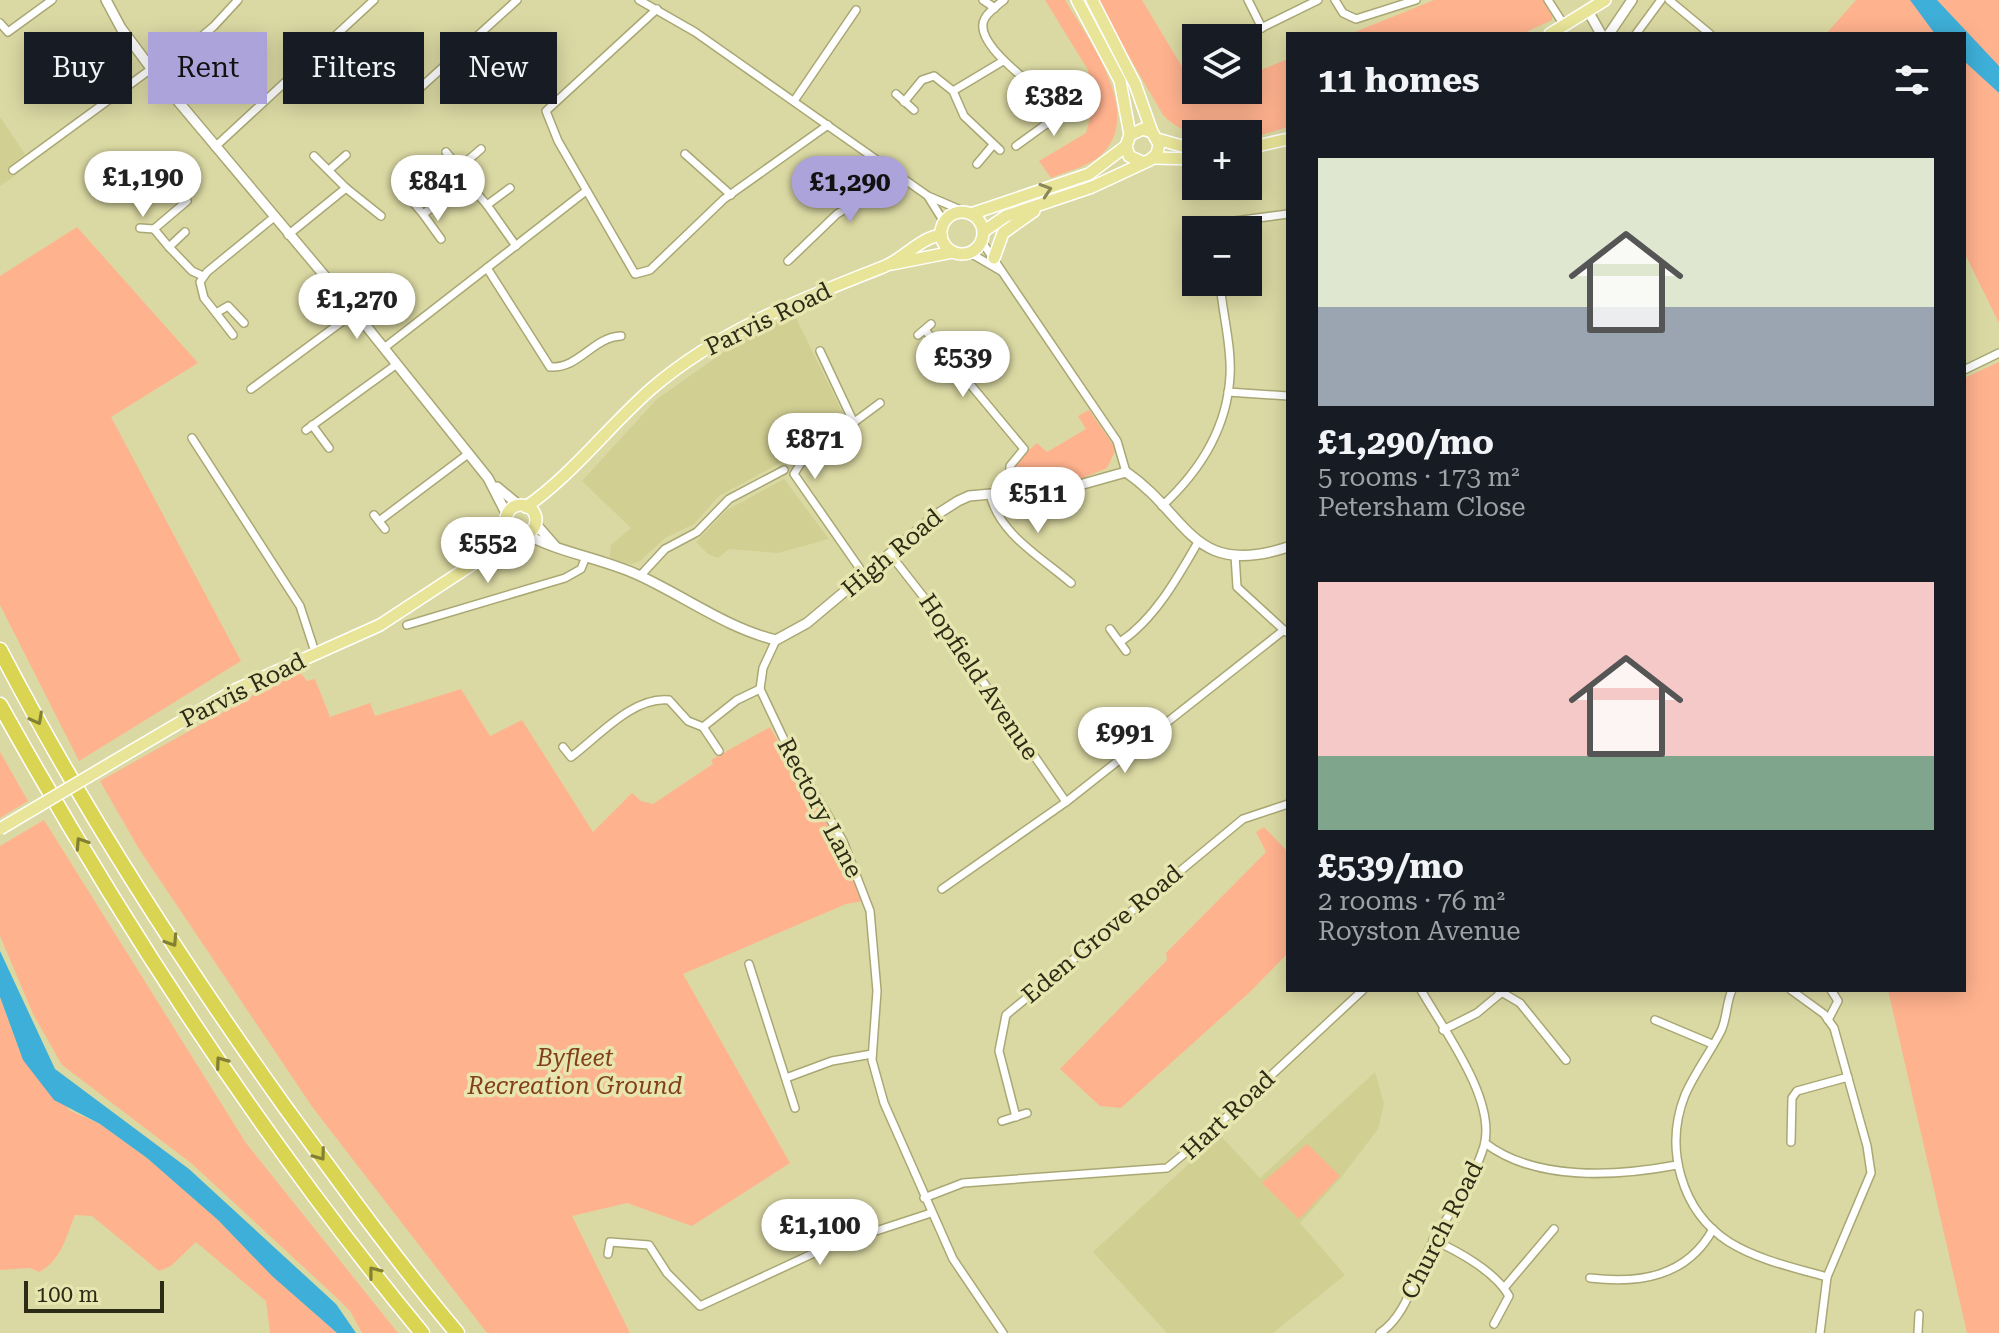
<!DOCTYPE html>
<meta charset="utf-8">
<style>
:root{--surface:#171b24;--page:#242831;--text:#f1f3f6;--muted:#9ea1a6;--accent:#ada3db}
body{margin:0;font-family:"Roboto Serif",serif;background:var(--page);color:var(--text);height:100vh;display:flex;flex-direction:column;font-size:30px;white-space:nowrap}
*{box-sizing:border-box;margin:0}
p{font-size:26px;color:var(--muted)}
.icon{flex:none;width:44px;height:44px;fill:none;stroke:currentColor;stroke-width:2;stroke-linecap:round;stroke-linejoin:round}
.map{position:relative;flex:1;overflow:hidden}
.drawer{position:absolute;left:1286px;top:32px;width:680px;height:960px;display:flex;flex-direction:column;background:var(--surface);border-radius:0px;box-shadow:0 4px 20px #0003}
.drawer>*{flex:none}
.banner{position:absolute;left:24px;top:32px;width:760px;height:72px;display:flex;gap:16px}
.buttons{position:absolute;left:1182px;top:24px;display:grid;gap:16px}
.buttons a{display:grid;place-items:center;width:80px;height:80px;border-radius:0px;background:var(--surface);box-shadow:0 4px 20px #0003;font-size:40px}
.scale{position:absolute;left:24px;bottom:20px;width:140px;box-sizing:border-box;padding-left:8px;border:4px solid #2c2b16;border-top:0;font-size:22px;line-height:28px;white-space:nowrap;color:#2c2b16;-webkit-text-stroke:6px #e8e6b0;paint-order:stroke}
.price{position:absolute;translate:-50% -68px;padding:0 18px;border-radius:28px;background:#fff;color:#222;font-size:26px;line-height:52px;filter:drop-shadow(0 2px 4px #0008)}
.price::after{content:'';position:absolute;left:50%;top:48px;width:24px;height:18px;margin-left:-12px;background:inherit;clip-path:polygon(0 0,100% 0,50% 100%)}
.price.selected{background:var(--accent);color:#111}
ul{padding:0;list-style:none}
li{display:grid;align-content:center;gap:16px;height:424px;padding:0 32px}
li span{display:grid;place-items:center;height:248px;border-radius:0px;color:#555}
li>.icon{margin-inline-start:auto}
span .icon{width:144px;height:144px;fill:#fffc;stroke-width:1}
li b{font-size:34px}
h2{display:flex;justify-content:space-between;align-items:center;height:96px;padding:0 32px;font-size:34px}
.tag{padding:0 28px;border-radius:0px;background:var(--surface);box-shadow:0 4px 20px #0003;font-size:28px;line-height:72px}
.tag.selected{background:var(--accent);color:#111}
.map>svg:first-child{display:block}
.built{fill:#d1cf92}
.green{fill:#ffb28e}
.water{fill:#3eafd8}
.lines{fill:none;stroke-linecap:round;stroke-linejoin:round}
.minor-casing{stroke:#a9a874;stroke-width:10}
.tertiary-casing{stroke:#a9a874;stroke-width:12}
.primary-casing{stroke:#fff;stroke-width:14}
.motorway-casing{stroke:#fff;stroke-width:17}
.minor{stroke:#fff;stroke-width:7}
.tertiary{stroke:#fff;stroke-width:9}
.primary{stroke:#e9e598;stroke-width:11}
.motorway{stroke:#dad453;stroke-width:14}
.primary-bridge-casing{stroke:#fff;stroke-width:14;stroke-linecap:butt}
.primary-bridge{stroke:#e9e598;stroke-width:11}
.oneway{stroke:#8a8857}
.oneway2{stroke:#838034}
.labels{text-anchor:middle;stroke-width:7;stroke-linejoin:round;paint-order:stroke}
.street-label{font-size:24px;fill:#2c2b16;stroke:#e8e6b0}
.park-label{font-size:24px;font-style:italic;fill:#823f1a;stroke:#e8e6b0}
</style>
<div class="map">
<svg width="1999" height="1333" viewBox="0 0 1999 1333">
<rect width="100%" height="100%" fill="#dbd9a3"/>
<g class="built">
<path d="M0,117l25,37 -13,10 4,11 -16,11z"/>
<path d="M793,312l52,106 -45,34 -81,44 -25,28 -29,14 -25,23 -9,3 -21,-6 1,-13 20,-17 -49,-47 75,-82 84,-59z"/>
<path d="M784,479l45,60 -51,14 -49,-4 -11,9 -10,-4 -12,-12 31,-32z"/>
<path d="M1375,1072l9,32 -6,25 -35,46 -43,48 45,52 -72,58h-106l-74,-81 127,-117 40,43z"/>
</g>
<g class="green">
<path d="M1045,0h20c22,37 80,114 37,154 -12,12 -35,17 -51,24l-12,-17 47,-28 8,-31 -6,-32z"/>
<path d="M1096,0h46l54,90h52v-15l40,-16v68l-40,12v-5c-34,0 -60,7 -85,-19z"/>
<path d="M1434,0h110l8,10v10l-30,14h-172z"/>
<path d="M1856,0h143v323l-35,-71v-218h-138z"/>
<path d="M77,227l121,136 -87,54 130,244 -162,100 -79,-156v-329z"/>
<path d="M1999,362v971h-32l-79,-343h76v-612z"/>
<path d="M1089,410l27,39 -9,19 -24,10 -68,3c-6,-16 12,-29 22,-38l10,9 39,-23 -8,-13z"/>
<path d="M298,670l9,11 8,-2 15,38 40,-14 5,13 86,-27 29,47 32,-16 71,112 39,-39 9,8 12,3 60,-40 -2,-4 59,-33 76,130 17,44 -17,3 -163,70 107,189 -98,63 -65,-23 -55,13 58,117h-143l-174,-225 -174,-259 -39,-68z"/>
<path d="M0,752l28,49 -28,17z"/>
<path d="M44,820l202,323 152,190h-36l-12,-22 -13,-13 -146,-135 -129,-98 -29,-51 -33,-78v-90z"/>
<path d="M1264,827l24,25v101l-37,38 -130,117 -21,-2 -40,-37 107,-109 -1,-7 100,-101 -10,-20z"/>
<path d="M0,998l23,62 17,21 31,30 29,13 47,34 71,62 54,56 65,57h-67l-4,-32 -70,-59 -25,24 -12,5 -67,-55 -17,-1c-9,22 -14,46 -36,57l-9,-4 -30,2z"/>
<path d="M1307,1144l33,32 -41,43 -37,-36z"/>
</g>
<g class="water">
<path d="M1910,0h27l62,66v27l-35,-32v-27h-29z"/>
<path d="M0,951l55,118 134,100 147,135 20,29h-19l-65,-57 -54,-56 -71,-62 -47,-34 -46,-24 -31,-40 -23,-63z"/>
</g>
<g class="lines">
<defs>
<g id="minor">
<path d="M639,0l56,32 233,164 35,15"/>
<path d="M983,0l12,8"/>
<path d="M1004,0c-6,5 -15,11 -19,18 -14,23 42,61 54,74 7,9 12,18 17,28"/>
<path d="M1248,0l14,28"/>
<path d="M1335,0l8,13 13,6 60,-19"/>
<path d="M1548,0l16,25"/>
<path d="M1669,0l41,34"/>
<path d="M657,9l-111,102 12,30 77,133 15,-4 74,-71 104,-74"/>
<path d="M0,23l8,9 44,-32"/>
<path d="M1253,32l65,-32"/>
<path d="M1636,34l25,-34"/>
<path d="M311,58l64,31 34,9 108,-98"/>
<path d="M156,75l58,-49 24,-26"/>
<path d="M953,91l50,-30"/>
<path d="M896,94l18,16"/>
<path d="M794,101l62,-91"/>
<path d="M904,102l18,-22 12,-4 19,15 11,25 36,34"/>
<path d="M1016,146l29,-21 35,-16"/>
<path d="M215,147l159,-147"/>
<path d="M446,152l13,16 22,-19"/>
<path d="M685,154l46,41"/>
<path d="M314,156l32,32"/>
<path d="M977,164l16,-19"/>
<path d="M13,170l138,-101"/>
<path d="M329,170l17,-15"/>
<path d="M510,188l-23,17 29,41"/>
<path d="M929,198l15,24"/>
<path d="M412,201l11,13 45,-31 19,22"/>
<path d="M423,214l18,25"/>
<path d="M1189,227l99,-13"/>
<path d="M140,228l14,1"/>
<path d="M185,232l-16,15 23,24 11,5"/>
<path d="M288,235l58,-47 35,28"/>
<path d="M982,242l135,199 9,31"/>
<path d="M169,247l-15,-18 33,-28"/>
<path d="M970,253l31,18"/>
<path d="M788,261l49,-47 48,-28 10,-12"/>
<path d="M487,268l63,99c29,2 43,-30 71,-31"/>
<path d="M216,313l17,22"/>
<path d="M244,323l-16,-17 -12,7 -12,-15 -4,-16 7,-10 66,-54"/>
<path d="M925,330l99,119 -14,17 -1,27"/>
<path d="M918,335l13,-11"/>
<path d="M384,348l202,-157"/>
<path d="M820,351l34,72"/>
<path d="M1964,370l35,-17"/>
<path d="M251,389l104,-77"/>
<path d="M1228,392l60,4"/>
<path d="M312,425l17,23"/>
<path d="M306,430l91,-66"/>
<path d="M192,438l108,168 15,46"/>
<path d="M990,494c9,40 51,63 81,89"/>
<path d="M1162,506c38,-35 65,-78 68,-130 2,-30 -8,-64 -10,-94"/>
<path d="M374,515l11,14"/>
<path d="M379,521l89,-67"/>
<path d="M890,554l43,55 133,193"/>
<path d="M1235,555l2,32 49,45"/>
<path d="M640,576l25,-27 32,-17 32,-33 55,-29"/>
<path d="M865,576l-71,-102 8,-13 78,-58"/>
<path d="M407,625l158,-47 16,-9 4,-10"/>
<path d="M1110,629l16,22"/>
<path d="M776,640l-13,28 -3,21 28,59 55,93 27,70 7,80 -5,69 12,43 69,156 50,74"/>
<path d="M1120,642c34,-22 58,-65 78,-100"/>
<path d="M703,727l34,-27 23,-11"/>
<path d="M563,747l8,10c27,-20 62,-61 98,-57l19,21 15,6 16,24"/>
<path d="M942,889l124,-87 218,-172"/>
<path d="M749,964l46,144"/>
<path d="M1498,990l22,13 46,57"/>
<path d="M1732,990c-6,13 -5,29 -11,41 -11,22 -26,41 -36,64 -21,53 -4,116 44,147 29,18 66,26 98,35"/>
<path d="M1791,990l33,24 10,14 33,118 4,27 -44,104 -7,56"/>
<path d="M1655,1020l57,24"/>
<path d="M1828,1020l10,-19 -7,-11"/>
<path d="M1443,1030l34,-17 24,-20"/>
<path d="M786,1078l46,-17 40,-7"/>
<path d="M1016,1117l-17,-66 7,-36 237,-196 45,-15"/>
<path d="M1002,1121l25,-8"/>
<path d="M1791,1142l1,-44 5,-7 51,-14"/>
<path d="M1485,1143c51,39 133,33 192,22"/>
<path d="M924,1198l39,-15 204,-15 41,-34 155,-144"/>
<path d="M1433,1240c25,11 63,32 76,56l-15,28"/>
<path d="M608,1254l2,-12 39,3 18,28 33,33 127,-59 104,-34"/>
<path d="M1590,1278c49,6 97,-1 123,-49"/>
<path d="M1504,1288l50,-59"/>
<path d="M1380,1333c27,-18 34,-56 49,-84 17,-33 44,-66 55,-103 13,-46 -41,-117 -63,-156"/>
<path d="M1918,1333l1,-19"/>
</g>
<g id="tertiary">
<path d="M106,0l15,28 35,47 199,237 133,166 19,37"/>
<path d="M1588,11l13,23"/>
<path d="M1609,34l23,-34"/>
<path d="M497,487l23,19"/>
<path d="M535,523l20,23"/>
<path d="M525,534c36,19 75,24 111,40 47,21 90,54 140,66l31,-17 129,-108 22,-14 11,-5 107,-10 50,-14c63,43 65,107 162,75"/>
</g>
<g id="primary">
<path d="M1077,0l43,81 10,54"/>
<path d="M1092,0l43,84 17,48"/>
<path d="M1550,34l55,-34"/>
<path d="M1157,139l39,11"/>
<path d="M1248,148l40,-9"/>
<path d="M1154,158l42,1"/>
<circle cx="962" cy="233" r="21"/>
<path d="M971,214l118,-40 37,-28"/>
<path d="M984,231l22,-15 86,-29 58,-27 7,-6 2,-10 -7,-12 -9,-3 -13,6 -4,11 3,10 13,6"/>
<path d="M994,258l9,-25 31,-22"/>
<path d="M892,264l61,-12"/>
<circle cx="521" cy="520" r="15"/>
<path d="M526,507c47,-33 82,-80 125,-118 67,-58 150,-90 232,-122 20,-7 36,-29 58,-32"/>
<path d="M133,750l102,-60 145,-65 137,-90"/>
</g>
<g id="motorway">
<path d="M0,650c83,160 181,311 285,457 56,77 111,153 172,226"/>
<path d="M0,705c122,219 262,434 422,628"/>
</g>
</defs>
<use href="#minor" class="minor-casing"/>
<use href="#tertiary" class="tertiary-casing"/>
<use href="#primary" class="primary-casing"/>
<use href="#motorway" class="motorway-casing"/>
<use href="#minor" class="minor"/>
<use href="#tertiary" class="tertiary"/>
<use href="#primary" class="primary"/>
<use href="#motorway" class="motorway"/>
<defs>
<path id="primary-bridge" d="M0,829l133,-79"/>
</defs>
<use href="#primary-bridge" class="primary-bridge-casing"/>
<use href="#primary-bridge" class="primary-bridge"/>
</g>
<defs><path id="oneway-chevron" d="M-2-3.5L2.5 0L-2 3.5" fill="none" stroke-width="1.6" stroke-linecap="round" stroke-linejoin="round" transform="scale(2)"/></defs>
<use class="oneway" href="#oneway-chevron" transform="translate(1046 190) rotate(-18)"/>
<g class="oneway2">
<use href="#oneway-chevron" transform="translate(37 719) rotate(62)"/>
<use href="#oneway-chevron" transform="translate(81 843) rotate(-123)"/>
<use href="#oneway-chevron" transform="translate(172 941) rotate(57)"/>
<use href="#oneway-chevron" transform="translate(221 1062) rotate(-126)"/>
<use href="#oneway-chevron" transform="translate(320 1155) rotate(54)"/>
<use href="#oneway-chevron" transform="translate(374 1272) rotate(-128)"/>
</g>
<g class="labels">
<g class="street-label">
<text transform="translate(768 319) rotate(-26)" y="8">Parvis Road</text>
<text transform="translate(892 553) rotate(-40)" y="8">High Road</text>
<text transform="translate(979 677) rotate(56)" y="8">Hopfield Avenue</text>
<text transform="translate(243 690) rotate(-27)" y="8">Parvis Road</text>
<text transform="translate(820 808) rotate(62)" y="8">Rectory Lane</text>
<text transform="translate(1102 934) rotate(-40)" y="8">Eden Grove Road</text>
<text transform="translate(1228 1115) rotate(-43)" y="8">Hart Road</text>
<text transform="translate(1442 1230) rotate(-63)" y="8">Church Road</text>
</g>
<g class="park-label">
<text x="575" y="1066">Byfleet<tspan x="575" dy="28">Recreation Ground</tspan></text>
</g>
</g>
</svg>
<div class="buttons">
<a><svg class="icon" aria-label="layers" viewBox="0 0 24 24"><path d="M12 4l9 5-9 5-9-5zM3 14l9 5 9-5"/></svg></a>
<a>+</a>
<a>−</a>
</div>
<div class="scale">100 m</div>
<b class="price" style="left:1054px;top:138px">£382</b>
<b class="price" style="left:143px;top:219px">£1,190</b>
<b class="price" style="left:438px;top:223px">£841</b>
<b class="price selected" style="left:850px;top:224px">£1,290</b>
<b class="price" style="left:357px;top:341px">£1,270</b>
<b class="price" style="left:963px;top:399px">£539</b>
<b class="price" style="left:815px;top:481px">£871</b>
<b class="price" style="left:1038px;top:535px">£511</b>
<b class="price" style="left:488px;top:585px">£552</b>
<b class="price" style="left:1125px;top:775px">£991</b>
<b class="price" style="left:820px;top:1267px">£1,100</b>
<div class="banner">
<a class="tag">Buy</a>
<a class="tag selected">Rent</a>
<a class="tag">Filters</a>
<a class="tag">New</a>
</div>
<section class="drawer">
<h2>11 homes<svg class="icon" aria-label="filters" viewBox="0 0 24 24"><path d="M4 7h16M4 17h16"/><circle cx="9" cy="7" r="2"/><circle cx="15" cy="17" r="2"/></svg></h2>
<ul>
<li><span style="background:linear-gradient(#dfe7d0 60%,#9aa5b1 0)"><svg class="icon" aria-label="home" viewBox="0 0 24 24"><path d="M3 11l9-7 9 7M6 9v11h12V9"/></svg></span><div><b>£1,290/mo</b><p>5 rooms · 173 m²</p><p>Petersham Close</p></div></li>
<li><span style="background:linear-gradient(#f6c9c9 70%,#7fa58c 0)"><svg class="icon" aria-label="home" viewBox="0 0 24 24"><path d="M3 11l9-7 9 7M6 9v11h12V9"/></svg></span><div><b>£539/mo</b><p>2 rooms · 76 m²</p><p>Royston Avenue</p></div></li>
</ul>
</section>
</div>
